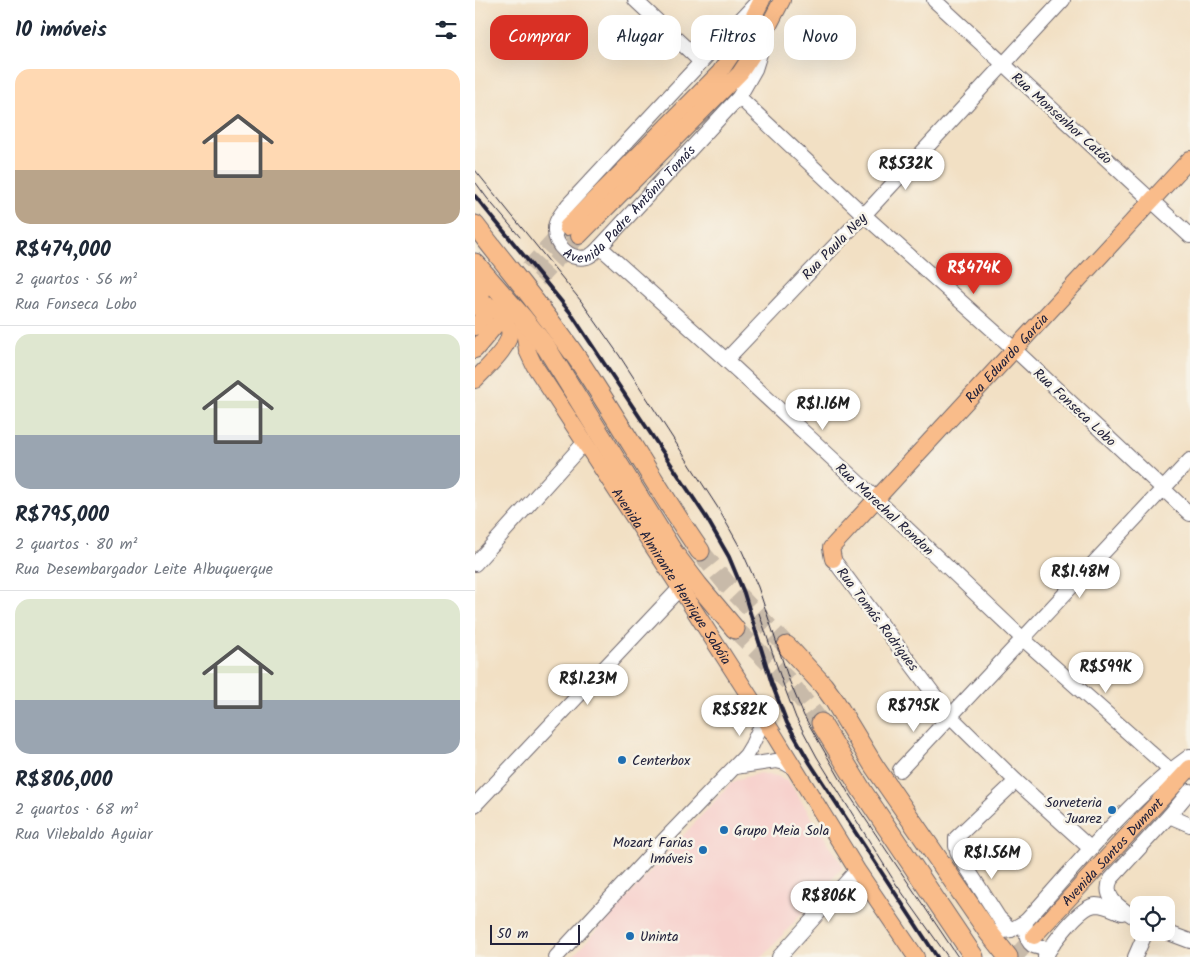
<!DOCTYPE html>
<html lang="pt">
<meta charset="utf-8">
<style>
:root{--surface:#fff;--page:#f2f2f3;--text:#1f2937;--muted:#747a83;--line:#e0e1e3;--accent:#d93025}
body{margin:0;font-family:Kalam,sans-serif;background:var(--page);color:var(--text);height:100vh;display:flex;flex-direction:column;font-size:19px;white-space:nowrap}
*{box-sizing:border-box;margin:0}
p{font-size:16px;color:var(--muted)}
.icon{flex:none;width:28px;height:28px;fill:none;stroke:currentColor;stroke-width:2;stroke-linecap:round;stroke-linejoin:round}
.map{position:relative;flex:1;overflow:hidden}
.panel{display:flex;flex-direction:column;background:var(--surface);width:475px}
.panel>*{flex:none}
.guide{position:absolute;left:15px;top:15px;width:475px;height:45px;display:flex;gap:10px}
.fabs{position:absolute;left:655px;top:896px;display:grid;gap:10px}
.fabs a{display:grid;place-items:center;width:45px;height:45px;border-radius:10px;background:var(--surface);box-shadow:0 5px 20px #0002;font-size:25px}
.scale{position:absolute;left:15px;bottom:12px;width:90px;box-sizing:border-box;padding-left:5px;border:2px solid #22223b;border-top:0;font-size:14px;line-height:18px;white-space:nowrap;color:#22223b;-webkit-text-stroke:4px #f7f3e8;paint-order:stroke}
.price{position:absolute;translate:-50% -42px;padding:0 11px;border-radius:18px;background:#fff;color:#222;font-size:16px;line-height:32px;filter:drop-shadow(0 1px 2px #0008)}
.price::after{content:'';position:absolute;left:50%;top:30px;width:15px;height:11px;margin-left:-8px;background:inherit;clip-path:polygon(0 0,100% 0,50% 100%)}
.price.active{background:var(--accent);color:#fff}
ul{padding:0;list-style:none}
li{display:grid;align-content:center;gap:10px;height:265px;padding:0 15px}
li+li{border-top:1px solid var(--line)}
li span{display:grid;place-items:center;height:155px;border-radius:15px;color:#555}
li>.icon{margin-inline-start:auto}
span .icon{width:90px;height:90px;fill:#fffc;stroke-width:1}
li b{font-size:21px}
h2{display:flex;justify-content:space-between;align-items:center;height:60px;padding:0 15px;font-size:21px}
.chip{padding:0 18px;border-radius:15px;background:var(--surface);box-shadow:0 5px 20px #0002;font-size:18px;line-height:45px}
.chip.active{background:var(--accent);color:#fff}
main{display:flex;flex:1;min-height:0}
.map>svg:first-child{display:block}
.built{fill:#f7d0cc}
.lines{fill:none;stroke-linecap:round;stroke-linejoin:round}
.major-tunnel{stroke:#c8baa9;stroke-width:16;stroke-dasharray:16 8;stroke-linecap:butt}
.highway-tunnel{stroke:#c8baa9;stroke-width:19;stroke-dasharray:19 9;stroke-linecap:butt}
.minor-casing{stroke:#6b646b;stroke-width:16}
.major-casing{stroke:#6b646b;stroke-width:18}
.highway-casing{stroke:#6b646b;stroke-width:21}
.minor{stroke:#fff;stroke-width:14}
.major{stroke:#f9bc8a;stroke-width:16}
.highway{stroke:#f9bc8a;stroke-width:19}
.tram{stroke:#22223b;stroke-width:1}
.rail{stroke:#22223b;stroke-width:4}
.poi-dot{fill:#1f6fb2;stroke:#f7f3e8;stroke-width:2}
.labels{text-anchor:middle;stroke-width:5;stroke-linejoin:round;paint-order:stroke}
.street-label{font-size:14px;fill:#22223b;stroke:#f7f3e8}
.poi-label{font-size:14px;fill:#22223b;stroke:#f7f3e8;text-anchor:start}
</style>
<main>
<section class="panel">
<h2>10 imóveis<svg class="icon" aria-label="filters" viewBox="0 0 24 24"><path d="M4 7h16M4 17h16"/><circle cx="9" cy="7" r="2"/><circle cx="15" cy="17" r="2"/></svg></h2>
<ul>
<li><span style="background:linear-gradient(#ffd9b3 65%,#b9a48a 0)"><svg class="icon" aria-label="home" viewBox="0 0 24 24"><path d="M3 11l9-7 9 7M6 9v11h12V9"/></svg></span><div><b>R$474,000</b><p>2 quartos · 56 m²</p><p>Rua Fonseca Lobo</p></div></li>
<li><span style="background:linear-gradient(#dfe7d0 65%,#9aa5b1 0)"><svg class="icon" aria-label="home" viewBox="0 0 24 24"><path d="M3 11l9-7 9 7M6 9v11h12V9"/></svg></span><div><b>R$795,000</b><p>2 quartos · 80 m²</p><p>Rua Desembargador Leite Albuquerque</p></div></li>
<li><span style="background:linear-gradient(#dfe7d0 65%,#9aa5b1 0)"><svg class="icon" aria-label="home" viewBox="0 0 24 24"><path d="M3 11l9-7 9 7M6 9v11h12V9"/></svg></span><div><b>R$806,000</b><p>2 quartos · 68 m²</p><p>Rua Vilebaldo Aguiar</p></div></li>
</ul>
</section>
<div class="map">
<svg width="715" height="957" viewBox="0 0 715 957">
<rect width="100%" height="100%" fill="#f7f3e8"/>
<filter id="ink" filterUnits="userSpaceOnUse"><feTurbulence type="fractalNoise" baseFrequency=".02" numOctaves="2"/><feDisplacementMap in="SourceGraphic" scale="10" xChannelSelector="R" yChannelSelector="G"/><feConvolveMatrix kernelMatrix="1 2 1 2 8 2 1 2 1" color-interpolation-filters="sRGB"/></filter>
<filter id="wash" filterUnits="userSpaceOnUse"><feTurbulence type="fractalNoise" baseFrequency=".0096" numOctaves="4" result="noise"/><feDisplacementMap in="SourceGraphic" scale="20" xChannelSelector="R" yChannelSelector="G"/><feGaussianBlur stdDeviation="1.12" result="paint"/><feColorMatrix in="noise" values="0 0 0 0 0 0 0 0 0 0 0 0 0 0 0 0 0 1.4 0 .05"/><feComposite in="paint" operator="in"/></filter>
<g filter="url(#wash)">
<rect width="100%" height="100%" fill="#f2e0c4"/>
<path class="built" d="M285,773l17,3 12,6 53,82v4l-79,89h-191l159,-174 8,-4z"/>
</g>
<g filter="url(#ink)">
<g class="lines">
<g class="major-tunnel">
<path d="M21,304l69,-76"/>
<path d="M30,315l74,-79"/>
<path d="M540,957l19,-21"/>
</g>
<g class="highway-tunnel">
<path d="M225,551l26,32 61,63"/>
<path d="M260,629l54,53 32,41"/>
</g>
<defs>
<g id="minor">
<path d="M160,0l66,62"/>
<path d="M459,0l256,236"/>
<path id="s1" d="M282,2l-189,203c-5,7 -13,15 -13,24 -1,17 16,32 32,28 6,-2 9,-6 13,-10l139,-150 16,-28 8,-25"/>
<path d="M264,97l125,118 150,134 176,165"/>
<path d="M125,247l126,113 150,139 147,140 147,131"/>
<path d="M251,360l138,-145 199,-215"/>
<path d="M358,559l117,157 66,65 75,68"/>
<path d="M0,564l109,-121"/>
<path d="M260,767l41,-6 9,2 10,6"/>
<path d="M425,770l290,-310"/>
<path d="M0,805l205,-217"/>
<path d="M694,816l21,9"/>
<path d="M662,919c-14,-10 -36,-20 -26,-40l58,-63 21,-25"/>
<path d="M551,921c-2,20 4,30 25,26"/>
<path d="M536,930l-12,-12 -41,-64 -2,-8v-8l60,-57"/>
<path d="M691,932l24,9"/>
<path d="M514,933l22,-3 15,-9c50,-55 103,-122 164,-165"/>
<path d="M81,957l111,-120 79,-82 6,-10 12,-26"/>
<path d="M304,957l78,-87"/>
<path d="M570,957c8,-14 35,-51 51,-52 9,0 18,5 26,8"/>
<path d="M660,957l11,-25"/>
</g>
<g id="major">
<path d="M92,227l153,-155 22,-33 20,-39"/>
<path d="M104,236l161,-163 18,-27 24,-46"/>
<path d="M0,307c11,-3 16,-4 23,6 4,5 10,11 11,17 4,15 -24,39 -34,50"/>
<path id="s2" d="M47,317l5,33 7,15 146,223 91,142 86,140 59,87"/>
<path d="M0,327l13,-16"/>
<path d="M0,350l20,-24"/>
<path id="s3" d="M358,559l-2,-11 359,-389"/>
<path id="s4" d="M559,936l156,-168"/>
</g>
<g id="highway">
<path d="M0,225c35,46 72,89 104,136 42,63 78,128 121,190"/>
<path d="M0,263l47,54 24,30 127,205 25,33 37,44"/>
<path d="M0,304c10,-10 5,-25 3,-38"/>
<path d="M312,646l36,39 11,15 40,66 115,167 19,24"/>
<path d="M346,723l42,69 111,165"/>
</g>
</defs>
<use href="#minor" class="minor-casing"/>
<use href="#major" class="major-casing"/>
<use href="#highway" class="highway-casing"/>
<use href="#minor" class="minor"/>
<use href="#major" class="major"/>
<use href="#highway" class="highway"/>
<g class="tram">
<path d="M0,170l106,131 38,54 99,153 24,43 16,36 31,93 15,36 46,80 108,161"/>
<path d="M1,183l11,15 33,39"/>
<path d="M284,613l23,68 14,37 21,39 79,127 52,73"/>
</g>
<path class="rail" d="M0,196l95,116 136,205 23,40 15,36 28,91 15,39 23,40 127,194"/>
</g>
</g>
<g class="poi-dot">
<circle cx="147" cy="760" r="5"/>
<circle cx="637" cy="810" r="5"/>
<circle cx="249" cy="830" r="5"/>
<circle cx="228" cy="850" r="5"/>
<circle cx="155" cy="936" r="5"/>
</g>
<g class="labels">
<g class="street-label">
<text transform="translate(587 118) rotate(42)" y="5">Rua Monsenhor Catão</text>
<text dy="5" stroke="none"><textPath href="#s1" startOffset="418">Avenida Padre Antônio Tomás</textPath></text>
<text transform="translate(359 246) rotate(-46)" y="5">Rua Paula Ney</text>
<text dy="5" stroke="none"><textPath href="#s3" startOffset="270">Rua Eduardo Garcia</textPath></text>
<text transform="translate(600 407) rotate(43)" y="5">Rua Fonseca Lobo</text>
<text transform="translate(410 509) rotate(43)" y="5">Rua Marechal Rondon</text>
<text dy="5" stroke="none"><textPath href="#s2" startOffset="302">Avenida Almirante Henrique Sabóia</textPath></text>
<text transform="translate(403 619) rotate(53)" y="5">Rua Tomás Rodrigues</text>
<text dy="5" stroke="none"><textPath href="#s4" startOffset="115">Avenida Santos Dumont</textPath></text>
</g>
<g class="poi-label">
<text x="157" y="765">Centerbox</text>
<text x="627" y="807" text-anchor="end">Sorveteria<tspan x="627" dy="16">Juarez</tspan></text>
<text x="259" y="835">Grupo Meia Sola</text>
<text x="218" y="847" text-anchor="end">Mozart Farias<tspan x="218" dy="16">Imóveis</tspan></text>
<text x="165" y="941">Uninta</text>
</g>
</g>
</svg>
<div class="fabs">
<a><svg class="icon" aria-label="locate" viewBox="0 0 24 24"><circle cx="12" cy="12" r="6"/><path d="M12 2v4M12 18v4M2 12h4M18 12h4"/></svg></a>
</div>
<div class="scale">50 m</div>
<b class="price" style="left:431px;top:191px">R$532K</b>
<b class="price active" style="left:499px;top:295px">R$474K</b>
<b class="price" style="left:348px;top:431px">R$1.16M</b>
<b class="price" style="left:605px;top:599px">R$1.48M</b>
<b class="price" style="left:631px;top:694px">R$599K</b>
<b class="price" style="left:113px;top:706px">R$1.23M</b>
<b class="price" style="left:439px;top:733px">R$795K</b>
<b class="price" style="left:265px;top:737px">R$582K</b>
<b class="price" style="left:517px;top:880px">R$1.56M</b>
<b class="price" style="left:354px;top:923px">R$806K</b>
<div class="guide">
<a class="chip active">Comprar</a>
<a class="chip">Alugar</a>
<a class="chip">Filtros</a>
<a class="chip">Novo</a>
</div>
</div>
</main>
